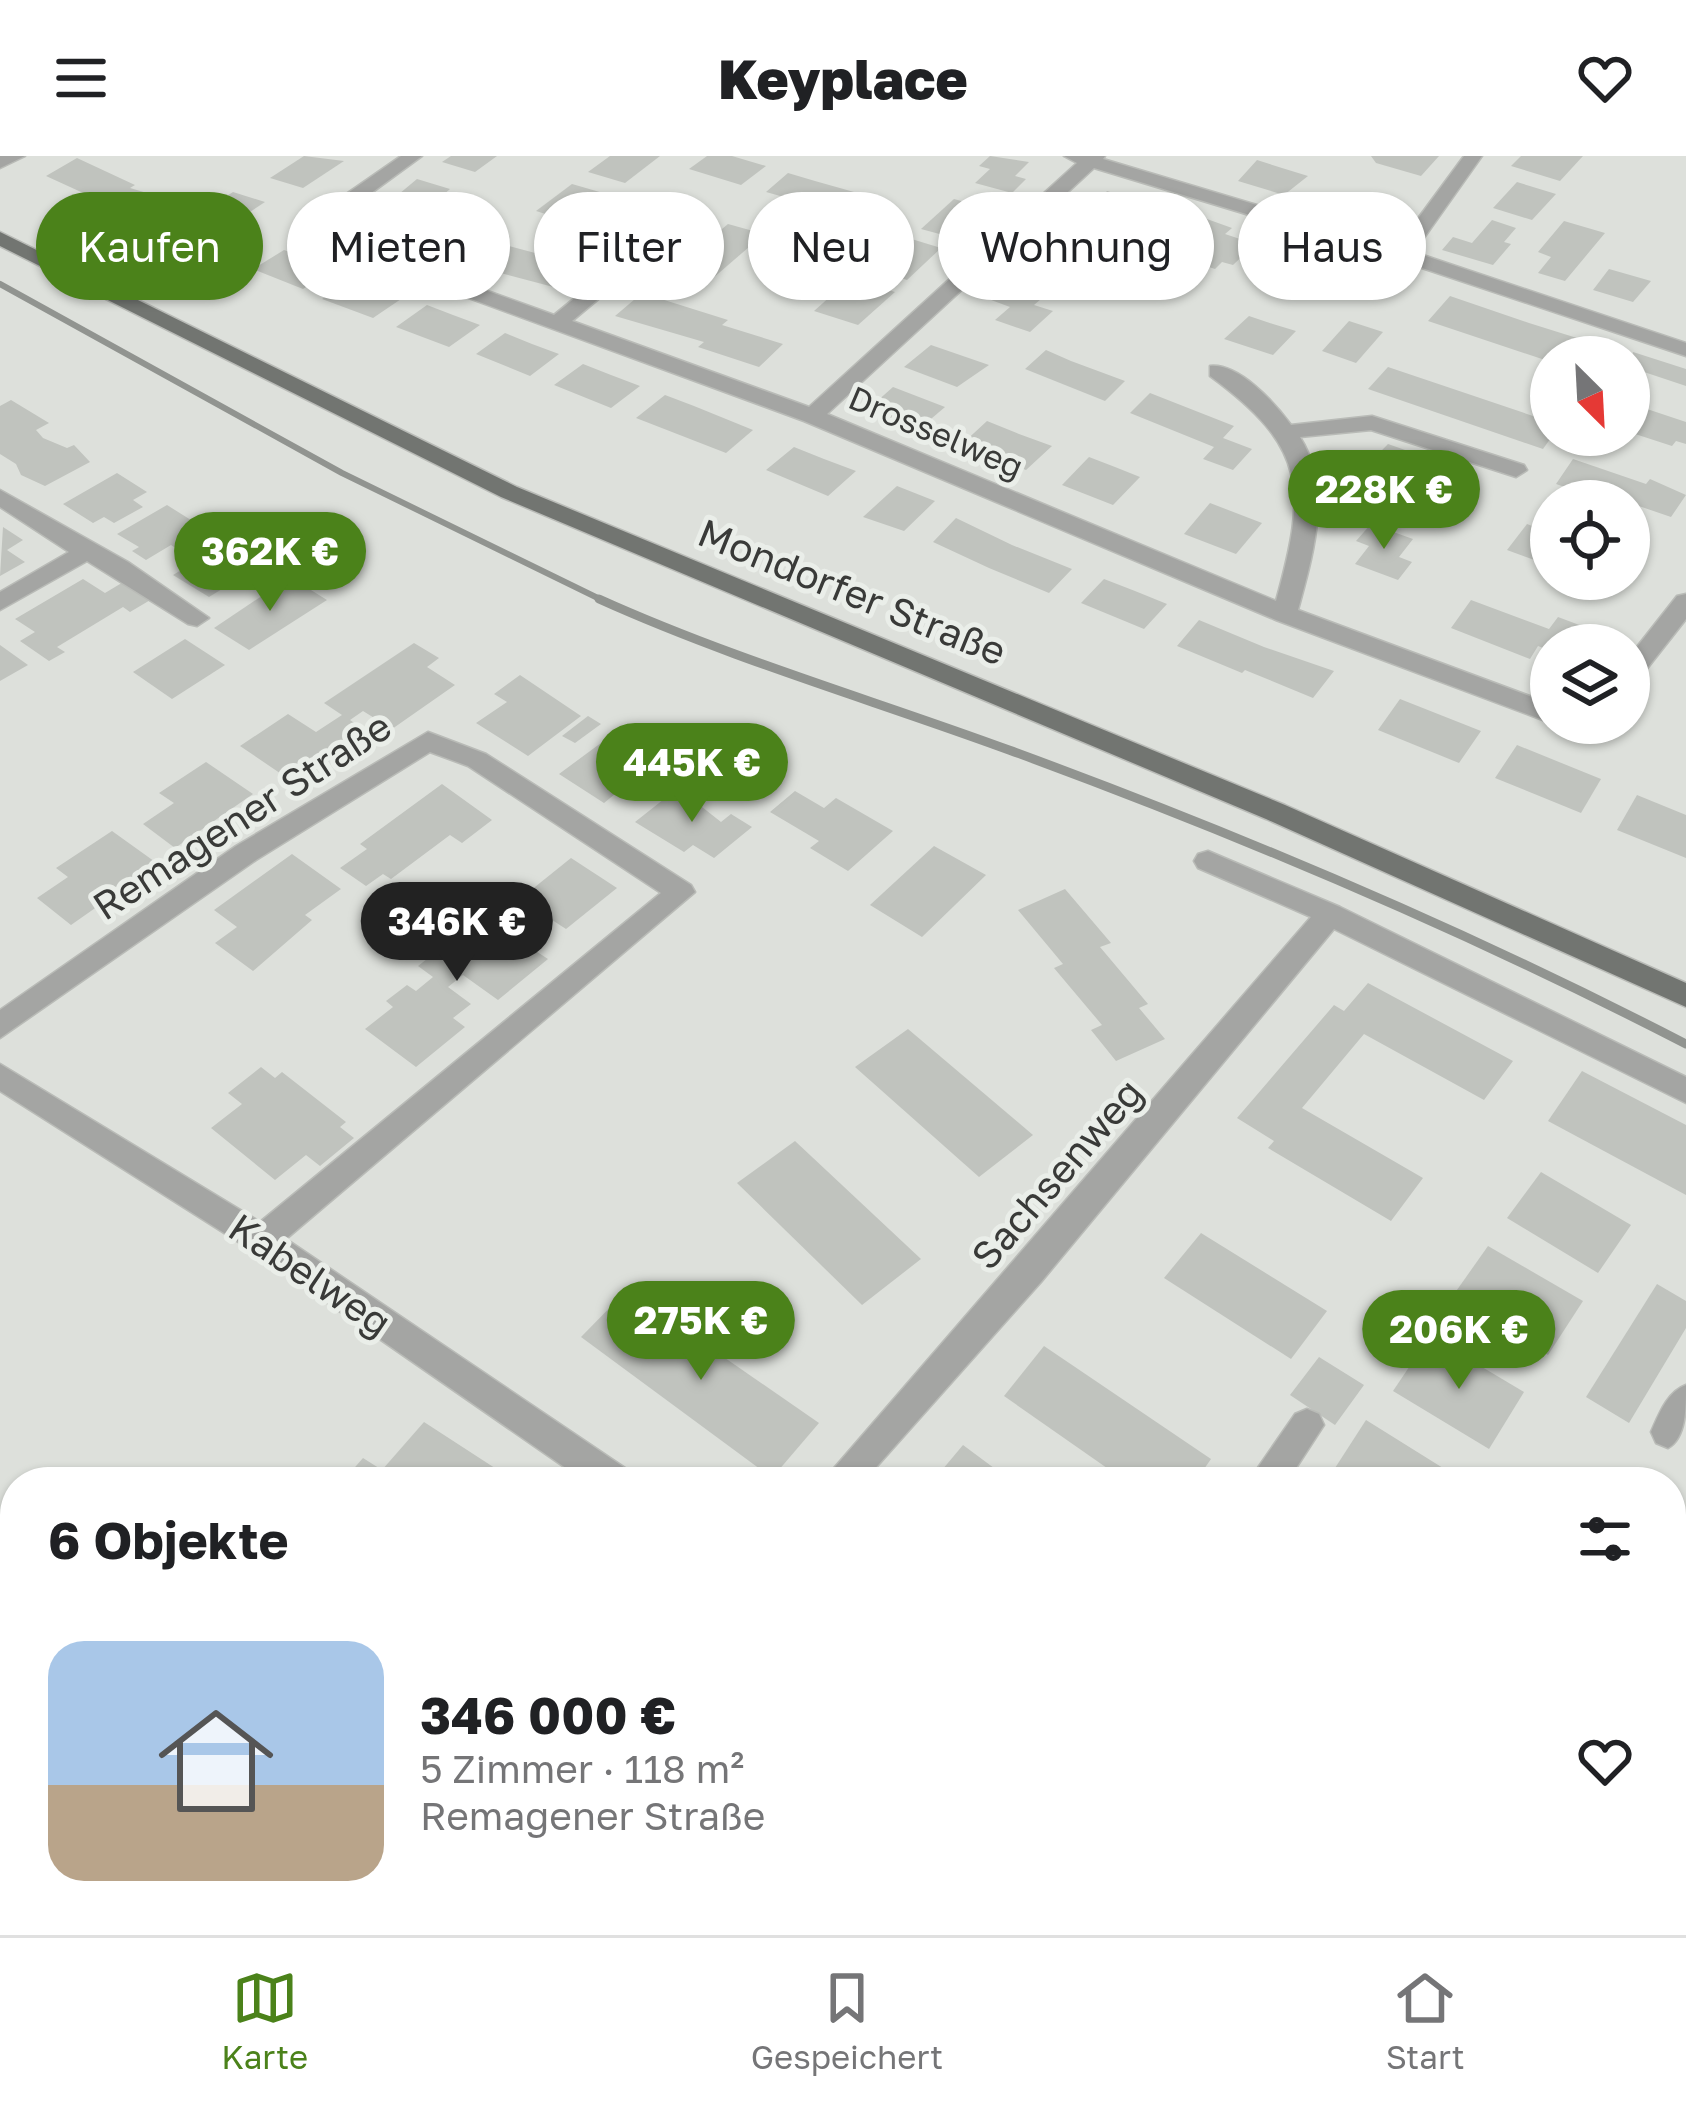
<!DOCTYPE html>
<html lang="de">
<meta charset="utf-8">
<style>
:root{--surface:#fff;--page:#f6f6f6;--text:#202124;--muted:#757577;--line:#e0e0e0;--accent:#4b821a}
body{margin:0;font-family:"Golos Text",sans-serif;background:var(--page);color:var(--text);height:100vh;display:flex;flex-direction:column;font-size:45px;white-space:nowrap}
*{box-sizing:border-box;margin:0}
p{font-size:39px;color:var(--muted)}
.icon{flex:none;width:66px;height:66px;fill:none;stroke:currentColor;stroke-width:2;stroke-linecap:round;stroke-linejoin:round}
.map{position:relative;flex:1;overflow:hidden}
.panel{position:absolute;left:0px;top:1311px;width:1686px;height:468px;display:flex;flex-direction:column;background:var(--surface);border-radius:48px 48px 0 0;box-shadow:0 3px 9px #0004}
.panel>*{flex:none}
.banner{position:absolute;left:36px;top:36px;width:1614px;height:108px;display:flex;gap:24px}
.needle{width:78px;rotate:156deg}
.tools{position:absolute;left:1530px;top:180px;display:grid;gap:24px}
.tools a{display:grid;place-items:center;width:120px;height:120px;border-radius:50%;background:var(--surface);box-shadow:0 3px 9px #0004;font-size:60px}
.price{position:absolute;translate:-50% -102px;padding:0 27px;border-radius:42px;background:var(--accent);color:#fff;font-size:39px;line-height:78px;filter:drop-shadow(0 3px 6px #0008)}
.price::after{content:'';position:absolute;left:50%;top:72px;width:36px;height:27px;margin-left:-18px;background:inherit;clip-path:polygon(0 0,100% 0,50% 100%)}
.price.active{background:#222;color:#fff}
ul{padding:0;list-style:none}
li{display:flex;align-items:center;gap:36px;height:300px;padding:0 48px}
li span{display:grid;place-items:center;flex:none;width:336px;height:240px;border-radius:36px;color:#555}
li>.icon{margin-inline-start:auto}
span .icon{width:144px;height:144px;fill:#fffc;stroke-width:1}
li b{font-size:51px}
h2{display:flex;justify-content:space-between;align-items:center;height:144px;padding:0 48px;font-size:51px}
.pill{padding:0 42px;border-radius:54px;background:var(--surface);box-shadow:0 3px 9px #0004;font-size:42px;line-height:108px}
.pill.active{background:var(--accent);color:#fff}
header{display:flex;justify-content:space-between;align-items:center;height:156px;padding:0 48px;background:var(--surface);font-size:54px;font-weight:800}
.tab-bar{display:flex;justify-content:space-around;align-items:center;height:168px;border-top:3px solid var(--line);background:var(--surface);font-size:33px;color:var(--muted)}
.tab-bar a{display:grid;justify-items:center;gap:6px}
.tab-bar .active{color:var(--accent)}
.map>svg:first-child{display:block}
.building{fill:#c0c3be}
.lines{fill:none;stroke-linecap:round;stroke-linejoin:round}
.minor-casing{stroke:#b9bbb7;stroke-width:3}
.major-casing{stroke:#b9bbb7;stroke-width:3}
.minor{fill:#a4a5a3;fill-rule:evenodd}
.major{fill:#727571;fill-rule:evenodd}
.rail-far1{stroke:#919490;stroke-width:6}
.rail{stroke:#919490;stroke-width:9}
.labels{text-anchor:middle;stroke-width:10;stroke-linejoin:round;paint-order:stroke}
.far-street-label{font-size:33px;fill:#393a38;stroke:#eaeee9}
.street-label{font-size:39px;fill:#393a38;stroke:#eaeee9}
</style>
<header><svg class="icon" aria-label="menu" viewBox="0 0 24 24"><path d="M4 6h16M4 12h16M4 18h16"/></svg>Keyplace<svg class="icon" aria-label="heart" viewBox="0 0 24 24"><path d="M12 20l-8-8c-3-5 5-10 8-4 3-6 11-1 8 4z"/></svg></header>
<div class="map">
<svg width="1686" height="1779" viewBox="0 0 1686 1779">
<rect width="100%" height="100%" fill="#dde0db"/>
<g class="building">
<path d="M304,0l40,5 -41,27 -33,-10z"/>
<path d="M451,0h46l-22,16 -33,-10z"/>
<path d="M660,0l-35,27 -37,-11 22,-16z"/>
<path d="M707,0h25l34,10 -25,19 -52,-16z"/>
<path d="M990,0l39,6 -14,14 11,3 -14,14 -37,-10 15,-14 -11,-3z"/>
<path d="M1371,0h68l-18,20 -45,-13z"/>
<path d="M1521,0h62l-23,25 -49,-15z"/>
<path d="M77,2l58,27 -5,3 24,7 -27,18 -81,-37z"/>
<path d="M1257,4l25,8 26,8 -24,19 -46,-14z"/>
<path d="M788,17l27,8 39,11 -20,19 -68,-19z"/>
<path d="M417,23l33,10 -53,46 -34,-11z"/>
<path d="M1517,26l39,12 -24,26 -39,-12z"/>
<path d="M572,28l38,11 -36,28 -38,-12z"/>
<path d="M1107,35l35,11 24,5 -22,20 -52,-17z"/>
<path d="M233,36l32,10 -66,44 -33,-11z"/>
<path d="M1345,39l44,13 -14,14 -43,-14z"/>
<path d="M954,43l36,10 -32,30 -37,-10z"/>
<path d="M1193,58l39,14 -7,6 30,10 -22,21 -11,-3 -7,7 -31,-10 19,-19 -28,-9z"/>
<path d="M1492,64l24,8 -12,14 7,2 -18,21 -51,-15 11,-13 19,6z"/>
<path d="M1564,65l41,12 -40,48 -27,-8 13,-16 -13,-5z"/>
<path d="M728,68l36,10 -52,45 -37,-11z"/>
<path d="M1070,68l35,12 -26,25 -38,-13z"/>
<path d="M905,81l36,11 -34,32 -37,-12z"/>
<path d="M494,86l56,15 5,-4 50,15 -29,25 -110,-29z"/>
<path d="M1289,90l75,25 -23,24 -75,-25z"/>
<path d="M284,94l50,18 -31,21 -50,-20z"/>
<path d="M1020,109l16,6 -15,13 27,9 -14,12 19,6 -23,21 -35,-12 15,-13 -27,-10z"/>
<path d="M1609,113l42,12 -18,21 -40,-12z"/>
<path d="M353,122l41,16 10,3 -31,21 -51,-19z"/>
<path d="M851,122l44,14 -37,33 -44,-14z"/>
<path d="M642,137l86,27 -6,5 61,19 -24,23 -61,-20 6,-5 -89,-26z"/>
<path d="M1450,140l79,27 83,26 -6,8h-55v5l-123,-41z"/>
<path d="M427,149l26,10 27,10 -31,22 -53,-20z"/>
<path d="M1249,160l24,8 23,7 -23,24 -49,-16z"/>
<path d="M1349,165l34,11 -27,31 -34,-12z"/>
<path d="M505,177l27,11 27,10 -29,22 -54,-22z"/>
<path d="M931,189l58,20 -32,22 -53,-20z"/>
<path d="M1046,194l25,11 54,20 -20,20 -80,-32z"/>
<path d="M1633,196l53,17v17l-57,-19z"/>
<path d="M583,208l28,11 29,11 -29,22 -57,-23z"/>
<path d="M1388,211l163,55 2,13 -10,14 -175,-60z"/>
<path d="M893,231l52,20 -27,23 -52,-19z"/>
<path d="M1150,237l84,33 -11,12 29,11 -19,21 -30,-11 11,-12 -84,-34z"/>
<path d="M665,239l29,11 59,24 -27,23 -90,-35z"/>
<path d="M11,244l38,23 -13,7 7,8 24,10 7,-3 16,17 -45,24 -24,-11 -5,-11 -16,-10v-48z"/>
<path d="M1629,247l57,19v22l-10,-3 -4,5 -43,-14z"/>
<path d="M987,265l32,13 33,12 -26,24 -65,-25z"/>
<path d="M1388,288l40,14 -26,33 -5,-2 -14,17 -41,-15z"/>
<path d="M794,291l30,12 32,12 -28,25 -62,-26z"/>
<path d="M1089,301l26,10 25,10 -27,28 -51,-20z"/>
<path d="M1573,303l73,25 4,-5 36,16 -15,22 -38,-13 -4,6v-9h-23l-50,-17z"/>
<path d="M117,317l30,19 -14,8 10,7 -29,16 -10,-6 -11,6 -30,-19z"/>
<path d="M897,330l38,15 -31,30 -41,-14z"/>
<path d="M1210,347l52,20 -26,31 -52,-20z"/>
<path d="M167,349l35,22 8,-5 41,24 -14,8 21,13 -49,30 -36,-22 23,-14 -25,-16 -25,15 -14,-9 7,-4 -22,-13z"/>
<path d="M956,362l56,27 60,24 -23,24 -60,-25 -56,-26z"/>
<path d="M1371,368l42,15 -14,18 13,5 -14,18 -43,-16 14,-18 -13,-5z"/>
<path d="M1527,368l24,9v33l-44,-16z"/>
<path d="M3,371l20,13 -16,10 18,12 -25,14z"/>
<path d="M290,421l37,23 -78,50 -35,-22z"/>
<path d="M83,423l22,14 20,-12 27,18 -22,13 -7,-5 -66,40 8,5 -16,9 -29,-20 15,-9 -20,-13z"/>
<path d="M1104,423l31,12 32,13 -23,25 -63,-26z"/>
<path d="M1471,444l78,29 9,-12 40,15 -9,13h-38v6l-13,-5 -8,13 -79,-31z"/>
<path d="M1199,464l65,27 70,24 -21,27 -68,-28 -3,3 -65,-27z"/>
<path d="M185,483l40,26 -53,34 -39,-27z"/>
<path d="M414,487l25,15 -12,9 28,18 -63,44 -29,-18 -13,9 19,13 -73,51 -56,-38 48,-32 28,18 26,-17 -18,-12z"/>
<path d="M0,489l28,20 -28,16z"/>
<path d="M520,519l61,41 -53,40 -52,-33 31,-21 -13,-8z"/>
<path d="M1400,543l81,32 -22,32 -81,-33z"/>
<path d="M588,560l13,8 -26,19 -13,-7z"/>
<path d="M605,584l45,27 10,-8 16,10 -39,30 -16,-10 -17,14 -45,-29z"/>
<path d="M1517,589l84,34 -20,34 -86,-35z"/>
<path d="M206,606l47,32 -78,54 -32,-24 31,-21 -15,-10z"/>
<path d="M442,628l50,36 -30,23 -12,-8 -59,44 -8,-5 -17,12 -26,-18 27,-19 -7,-5z"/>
<path d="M678,632l43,34 10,-8 21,13 -38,31 -21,-13 -9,7 -49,-30z"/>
<path d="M795,635l29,17 12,-10 57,33 -45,40 -38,-23 9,-7 -49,-29z"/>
<path d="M1637,639l49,20v43l-69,-28z"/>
<path d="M112,675l46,33 -87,61 -34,-27 31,-21 -12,-9z"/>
<path d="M934,690l52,29 -64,62 -52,-32z"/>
<path d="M292,698l49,35 -36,26 7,5 -59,51 -38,-28 22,-16 -23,-17z"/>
<path d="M571,702l46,30 -51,41 -46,-30z"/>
<path d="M1065,733l46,54 -11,4 48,57 -9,4 26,31 -49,22 -25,-31 11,-5 -48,-57 9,-4 -45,-54z"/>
<path d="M497,748l39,26 -14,12 26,17 -50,41 -35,-25 -15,12 23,17 -18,14 12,9 -49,40 -51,-38 28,-22 -7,-6 21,-16 9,6 17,-14 -15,-11z"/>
<path d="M1368,827l145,78 -29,39 -120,-66 -62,74 121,70 -32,43 -123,-73 6,-7 -37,-23 97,-113 10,6z"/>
<path d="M908,873l125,106 -54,42 -124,-110z"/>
<path d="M261,911l14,11 7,-6 64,50 -6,5 14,11 -34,28 -14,-11 -31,25 -64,-52 31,-24 -14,-11z"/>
<path d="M1582,915l104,54v70l-138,-74z"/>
<path d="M795,985l126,118 -59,46 -125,-122z"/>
<path d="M1541,1016l90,53 -33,48 -91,-55z"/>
<path d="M1201,1077l126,78 -36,48 -127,-81z"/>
<path d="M1488,1090l95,55 -35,54 -96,-58z"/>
<path d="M1657,1128l29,17v27l-57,95 -43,-26z"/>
<path d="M627,1134l192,133 -47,55 -191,-141z"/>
<path d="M1430,1180l94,56 -35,57 -96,-58z"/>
<path d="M1044,1190l167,113 -16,23h-68l-123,-86z"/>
<path d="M1319,1201l45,28 -29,40 -45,-30z"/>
<path d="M1366,1264l85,53 -6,9h-119z"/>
<path d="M424,1266l77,50 -9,10h-150l21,-24 19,12z"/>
<path d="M963,1289l39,29 -6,8h-64z"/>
<path d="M1671,1460l15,10v111l-15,-11z"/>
<path d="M1671,1600l15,19v42l-7,-3 -8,14z"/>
<path d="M1128,1764h27l20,15h-56z"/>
</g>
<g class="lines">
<defs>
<g id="minor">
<path d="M0,0h25l-25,12z"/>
<path d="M401,0h21l-96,70 15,12 213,77 120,-98 -10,-16 17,-4 13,21 -3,4 -119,99 237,86 268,-244 -13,-7h41l-2,3 294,88 67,-91h18l-68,96 272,91v13l-291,-97 -301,-91 -267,246 449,187c31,-112 31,-154 -66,-225v-10c29,-3 65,37 81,59l81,-9 152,49 3,5 -11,7 -145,-47 -71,7c33,53 13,117 -2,173l253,94v19l-275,-103 -472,-199 -477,-175 -21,-16v-8z"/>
<path d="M0,334l128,72 81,56 -12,8 -9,-2 -101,-63 -87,49v-18l69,-40 -69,-45z"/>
<path d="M1686,438v25l-48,61 -9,2v-25l48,-61z"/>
<path d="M428,576l58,22 205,131 4,7 -409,347 342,231 5,12h-47l-335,-232 -251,-159v-27l260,158 401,-329 -193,-127 -38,-14 -174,108 -256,178v-28l236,-164z"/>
<path d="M1208,695l132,56 346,170v26l-352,-174 -293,353 -178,200h-41l489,-565 -113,-49 -4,-7 4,-7z"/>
<path d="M1686,1229c0,24 0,53 -18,63l-12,-5 -5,-11c8,-18 16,-40 35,-47z"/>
<path d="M1307,1253l12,5 5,11 -37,57h-39l47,-68z"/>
<path d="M1333,1764h65l7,15h-65z"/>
</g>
<path id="major" d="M0,76l517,255 768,318 401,178v24l-420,-188 -765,-322 -501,-251z"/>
</defs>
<use href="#minor" class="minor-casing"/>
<use href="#major" class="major-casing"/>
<use href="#minor" class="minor"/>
<use href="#major" class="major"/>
<path class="rail-far1" d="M0,128l342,189 264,129"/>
<path class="rail" d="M599,443c133,60 274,101 410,151 232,85 458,181 677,294"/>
</g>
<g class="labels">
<g class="far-street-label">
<text transform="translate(936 276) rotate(23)" y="12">Drosselweg</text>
</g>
<g class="street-label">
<text transform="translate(852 436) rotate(22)" y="14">Mondorfer Straße</text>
<text transform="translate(242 660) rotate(-33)" y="14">Remagener Straße</text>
<text transform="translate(1057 1018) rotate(-49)" y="14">Sachsenweg</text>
<text transform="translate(310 1119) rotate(34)" y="14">Kabelweg</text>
</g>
</g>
</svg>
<div class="tools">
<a><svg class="needle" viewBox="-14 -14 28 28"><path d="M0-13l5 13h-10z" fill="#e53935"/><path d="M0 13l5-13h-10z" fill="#757577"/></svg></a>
<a><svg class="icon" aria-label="locate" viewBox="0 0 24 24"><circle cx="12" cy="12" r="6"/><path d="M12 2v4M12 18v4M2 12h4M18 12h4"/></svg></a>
<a><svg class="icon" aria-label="layers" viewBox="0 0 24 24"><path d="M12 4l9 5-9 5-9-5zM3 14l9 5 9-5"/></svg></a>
</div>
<b class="price" style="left:1384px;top:396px">228K €</b>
<b class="price" style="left:270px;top:458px">362K €</b>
<b class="price" style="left:692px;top:669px">445K €</b>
<b class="price active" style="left:457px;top:828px">346K €</b>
<b class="price" style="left:701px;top:1227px">275K €</b>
<b class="price" style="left:1459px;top:1236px">206K €</b>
<div class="banner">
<a class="pill active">Kaufen</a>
<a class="pill">Mieten</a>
<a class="pill">Filter</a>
<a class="pill">Neu</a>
<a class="pill">Wohnung</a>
<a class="pill">Haus</a>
</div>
<section class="panel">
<h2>6 Objekte<svg class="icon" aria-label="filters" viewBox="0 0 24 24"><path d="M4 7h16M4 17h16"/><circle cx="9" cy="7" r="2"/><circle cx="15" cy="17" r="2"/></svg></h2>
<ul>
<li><span style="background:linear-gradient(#a9c7e8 60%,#b9a48a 0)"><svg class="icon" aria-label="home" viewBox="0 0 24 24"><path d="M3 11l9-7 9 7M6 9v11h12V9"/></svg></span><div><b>346 000 €</b><p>5 Zimmer · 118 m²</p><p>Remagener Straße</p></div><svg class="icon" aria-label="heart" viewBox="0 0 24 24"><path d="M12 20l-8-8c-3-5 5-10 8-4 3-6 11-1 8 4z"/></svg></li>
</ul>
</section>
</div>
<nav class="tab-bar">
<a class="active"><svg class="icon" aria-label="map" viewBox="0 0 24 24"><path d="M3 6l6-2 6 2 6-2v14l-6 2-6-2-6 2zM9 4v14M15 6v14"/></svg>Karte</a>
<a><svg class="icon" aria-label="saved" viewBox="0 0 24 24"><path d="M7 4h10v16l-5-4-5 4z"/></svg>Gespeichert</a>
<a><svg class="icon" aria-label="home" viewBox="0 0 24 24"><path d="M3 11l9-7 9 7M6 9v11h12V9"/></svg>Start</a>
</nav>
